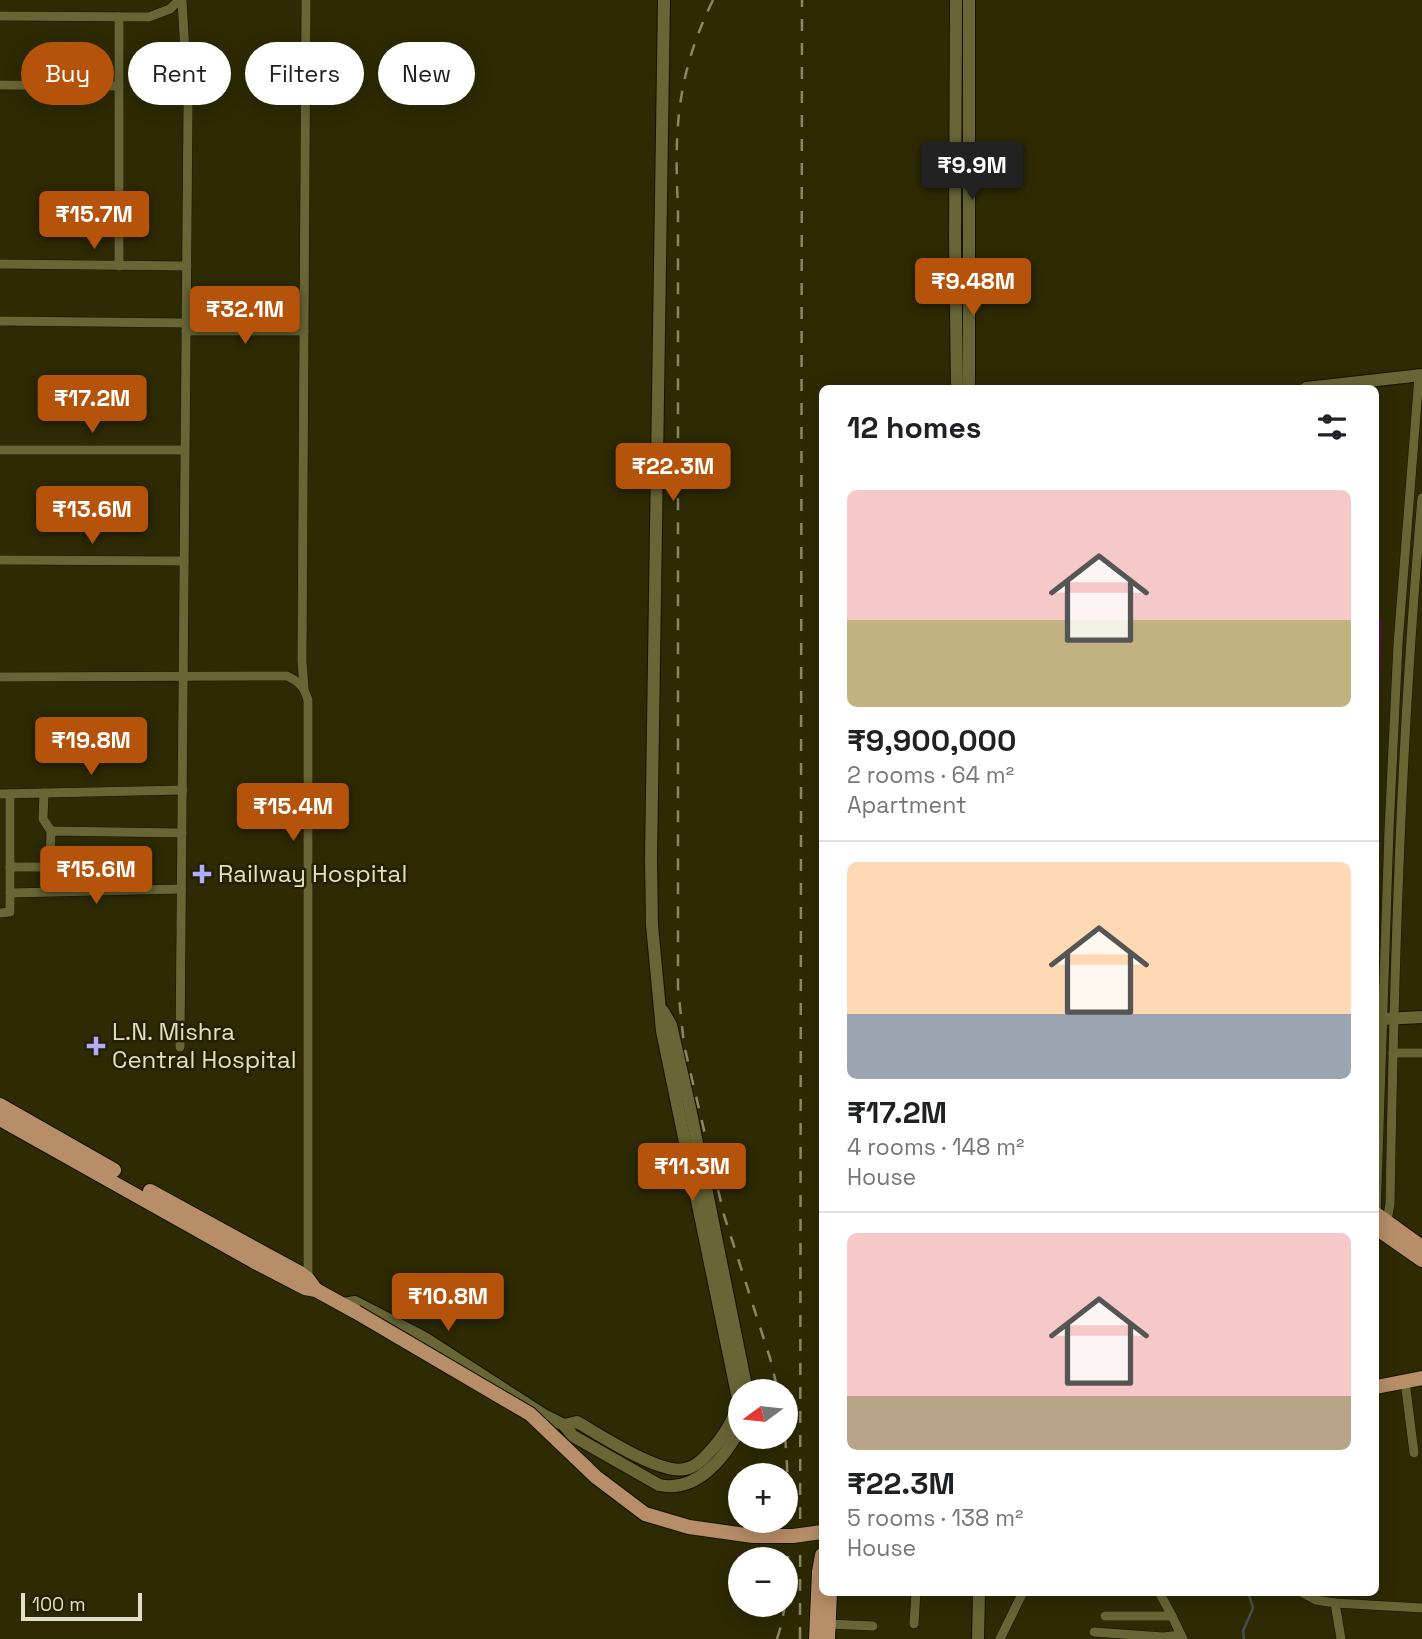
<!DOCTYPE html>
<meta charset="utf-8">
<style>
:root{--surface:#fff;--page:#f6f6f6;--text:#202124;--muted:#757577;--line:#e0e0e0;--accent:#b45309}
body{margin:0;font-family:"Space Grotesk",sans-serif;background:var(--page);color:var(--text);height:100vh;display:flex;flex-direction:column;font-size:26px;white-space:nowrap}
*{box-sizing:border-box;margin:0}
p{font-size:23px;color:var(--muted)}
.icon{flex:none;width:38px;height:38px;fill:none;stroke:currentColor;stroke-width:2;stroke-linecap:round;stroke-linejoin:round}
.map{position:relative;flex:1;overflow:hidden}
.sheet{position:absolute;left:819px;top:385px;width:560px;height:1211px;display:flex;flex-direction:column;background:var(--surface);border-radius:10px;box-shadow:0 4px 18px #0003}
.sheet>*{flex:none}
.top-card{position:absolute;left:21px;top:42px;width:665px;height:63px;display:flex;gap:14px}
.needle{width:46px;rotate:255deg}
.controls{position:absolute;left:728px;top:1379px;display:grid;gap:14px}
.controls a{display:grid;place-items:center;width:70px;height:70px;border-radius:50%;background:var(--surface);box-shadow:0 4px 18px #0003;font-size:35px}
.scale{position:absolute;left:21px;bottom:18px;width:121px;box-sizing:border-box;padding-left:7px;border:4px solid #e1e0c6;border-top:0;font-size:19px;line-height:24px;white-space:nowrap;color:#e1e0c6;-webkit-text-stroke:5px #232100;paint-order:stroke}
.price{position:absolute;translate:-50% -60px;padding:0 16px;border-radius:7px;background:var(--accent);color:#fff;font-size:23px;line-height:46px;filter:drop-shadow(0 2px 4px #0008)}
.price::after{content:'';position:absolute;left:50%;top:42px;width:21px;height:16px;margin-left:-10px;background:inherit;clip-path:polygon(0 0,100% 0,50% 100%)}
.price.on{background:#222;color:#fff}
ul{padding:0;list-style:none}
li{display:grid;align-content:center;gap:14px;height:371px;padding:0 28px}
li+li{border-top:2px solid var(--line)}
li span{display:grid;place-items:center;height:217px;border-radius:10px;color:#555}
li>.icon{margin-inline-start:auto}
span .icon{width:126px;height:126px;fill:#fffc;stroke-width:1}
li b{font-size:30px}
h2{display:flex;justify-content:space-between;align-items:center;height:84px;padding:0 28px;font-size:30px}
.pill{padding:0 24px;border-radius:32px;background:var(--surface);box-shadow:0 4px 18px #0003;font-size:24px;line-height:63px}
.pill.on{background:var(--accent);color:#fff}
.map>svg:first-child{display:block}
.green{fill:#58143f}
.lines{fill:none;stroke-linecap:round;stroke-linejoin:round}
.stream{stroke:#44504e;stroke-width:2.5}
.street-casing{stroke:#141300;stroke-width:10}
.secondary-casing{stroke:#141300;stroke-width:14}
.primary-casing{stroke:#141300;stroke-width:16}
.street{stroke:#686635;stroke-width:9}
.secondary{stroke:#686635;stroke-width:12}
.primary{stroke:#b78e67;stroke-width:14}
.rail{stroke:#898767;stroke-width:2.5;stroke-dasharray:12 12;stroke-linecap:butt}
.primary-bridge-casing{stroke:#141300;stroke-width:16;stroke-linecap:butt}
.primary-bridge{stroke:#b78e67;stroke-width:14}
.poi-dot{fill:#b1adfa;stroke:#232100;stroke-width:2.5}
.labels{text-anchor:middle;stroke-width:5;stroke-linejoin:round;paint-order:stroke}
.poi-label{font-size:24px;fill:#e1e0c6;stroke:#232100;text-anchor:start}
</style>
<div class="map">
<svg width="1422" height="1639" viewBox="0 0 1422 1639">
<rect width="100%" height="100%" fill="#2d2a04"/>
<path class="green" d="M1376,620h6l-6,182z"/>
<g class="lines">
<path class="stream" d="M1244,1639l-1,-8 10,-23 -5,-16"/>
<defs>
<g id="street">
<path d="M0,16l149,1 21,-8 9,-9"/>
<path d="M119,17v249"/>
<path d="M0,85l119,1"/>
<path d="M0,264l187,2"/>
<path d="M0,321l187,2"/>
<path d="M186,331h118"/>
<path d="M0,450h184"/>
<path d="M0,560l184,1"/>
<path d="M0,677l287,-1c13,6 17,11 21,24v580"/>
<path d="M304,688l-2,-27 4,-661"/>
<path d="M44,793l-1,26 8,12"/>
<path d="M0,794l183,-4"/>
<path d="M10,867h40l1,-36 131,2"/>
<path d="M10,893l171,-4"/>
<path d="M0,913l10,-1v-118"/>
<path d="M180,1047l8,-940 -6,-107"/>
<path d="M1393,1053h29"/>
<path d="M1376,1216l13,-386 9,-186 21,-268"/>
<path d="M1386,1226l4,-22c4,-236 11,-471 32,-706"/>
<path d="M1405,1381l9,72"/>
<path d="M1159,1592l13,24"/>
<path d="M1301,1592l15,8 19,3 87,5"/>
<path d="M1335,1603l6,36"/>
<path d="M1105,1616h67l11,23"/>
<path d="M828,1624l45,2"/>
<path d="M914,1624l2,-32"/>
<path d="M1094,1632l69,5 18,-2"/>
<path d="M1000,1639l23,-47"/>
</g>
<g id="secondary">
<path d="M956,0l-1,239 2,149"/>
<path d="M969,0v388"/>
<path d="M1306,388l116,-13"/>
<path d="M663,1011l8,14 19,83 57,283"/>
<path d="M1383,1019l39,-2"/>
<path d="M343,1304l12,-2 68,35 121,78 20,10 9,11 86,49c37,8 65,-26 81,-56"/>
<path d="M564,1425l13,-3c23,13 83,53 108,47 12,-2 21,-13 29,-22 11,-13 22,-31 24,-48l-76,-368 -10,-106 -1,-66 13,-859"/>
<path d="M978,1639l1,-47"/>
</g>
<g id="primary">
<path d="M0,1105l114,65"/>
<path d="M0,1119l253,142 52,27 11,2 40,22"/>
<path d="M150,1191l150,82 8,6 8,11"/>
<path d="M1376,1214l46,33"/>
<path d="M1376,1228l46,32"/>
<path d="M1376,1387l46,-9"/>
<path d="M816,1639l3,-67 3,-17"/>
<path d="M828,1639l2,-47"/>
</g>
</defs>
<use href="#street" class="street-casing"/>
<use href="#secondary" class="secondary-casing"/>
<use href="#primary" class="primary-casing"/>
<use href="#street" class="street"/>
<use href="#secondary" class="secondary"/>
<use href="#primary" class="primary"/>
<g class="rail">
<path d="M713,0c-36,74 -39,128 -35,208v780l6,57 40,170 46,143 8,33"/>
<path d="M777,1639c12,-36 11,-72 11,-109 0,-31 0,-62 -3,-93"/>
<path d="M800,1639l2,-1639"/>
</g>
<defs>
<path id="primary-bridge" d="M356,1312l174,102 66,63 49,37 44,13 64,9h40l29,-4"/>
</defs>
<use href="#primary-bridge" class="primary-bridge-casing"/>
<use href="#primary-bridge" class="primary-bridge"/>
</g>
<g class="poi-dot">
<path d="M198.5 863.5h7v7h7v7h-7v7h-7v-7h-7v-7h7z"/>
<path d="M92.5 1035.5h7v7h7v7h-7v7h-7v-7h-7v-7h7z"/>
</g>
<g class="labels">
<g class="poi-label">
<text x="218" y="882">Railway Hospital</text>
<text x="112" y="1040">L.N. Mishra<tspan x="112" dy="28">Central Hospital</tspan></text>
</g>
</g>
</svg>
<div class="controls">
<a><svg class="needle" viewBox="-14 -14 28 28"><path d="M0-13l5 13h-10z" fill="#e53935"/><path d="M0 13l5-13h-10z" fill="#757577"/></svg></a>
<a>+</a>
<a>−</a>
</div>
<div class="scale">100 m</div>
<b class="price on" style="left:972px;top:202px">₹9.9M</b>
<b class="price" style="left:94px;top:251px">₹15.7M</b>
<b class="price" style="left:973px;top:318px">₹9.48M</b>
<b class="price" style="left:245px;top:346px">₹32.1M</b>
<b class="price" style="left:92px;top:435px">₹17.2M</b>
<b class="price" style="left:673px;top:503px">₹22.3M</b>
<b class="price" style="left:92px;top:546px">₹13.6M</b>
<b class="price" style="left:91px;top:777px">₹19.8M</b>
<b class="price" style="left:293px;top:843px">₹15.4M</b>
<b class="price" style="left:96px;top:906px">₹15.6M</b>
<b class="price" style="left:692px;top:1203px">₹11.3M</b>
<b class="price" style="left:448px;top:1333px">₹10.8M</b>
<div class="top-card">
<a class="pill on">Buy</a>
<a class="pill">Rent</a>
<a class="pill">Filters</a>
<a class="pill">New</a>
</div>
<section class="sheet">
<h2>12 homes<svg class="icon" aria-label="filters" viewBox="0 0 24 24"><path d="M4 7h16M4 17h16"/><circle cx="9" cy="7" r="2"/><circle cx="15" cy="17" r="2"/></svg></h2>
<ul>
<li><span style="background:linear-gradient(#f6c9c9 60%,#c2b280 0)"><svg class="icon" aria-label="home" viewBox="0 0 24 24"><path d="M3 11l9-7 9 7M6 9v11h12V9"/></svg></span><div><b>₹9,900,000</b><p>2 rooms · 64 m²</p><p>Apartment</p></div></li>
<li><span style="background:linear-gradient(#ffd9b3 70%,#9aa5b1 0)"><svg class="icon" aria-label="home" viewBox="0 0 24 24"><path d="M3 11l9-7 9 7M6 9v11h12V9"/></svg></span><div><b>₹17.2M</b><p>4 rooms · 148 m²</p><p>House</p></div></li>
<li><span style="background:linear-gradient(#f6c9c9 75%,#b9a48a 0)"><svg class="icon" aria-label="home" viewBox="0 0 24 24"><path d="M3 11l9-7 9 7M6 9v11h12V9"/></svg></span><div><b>₹22.3M</b><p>5 rooms · 138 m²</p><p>House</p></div></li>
</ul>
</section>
</div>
